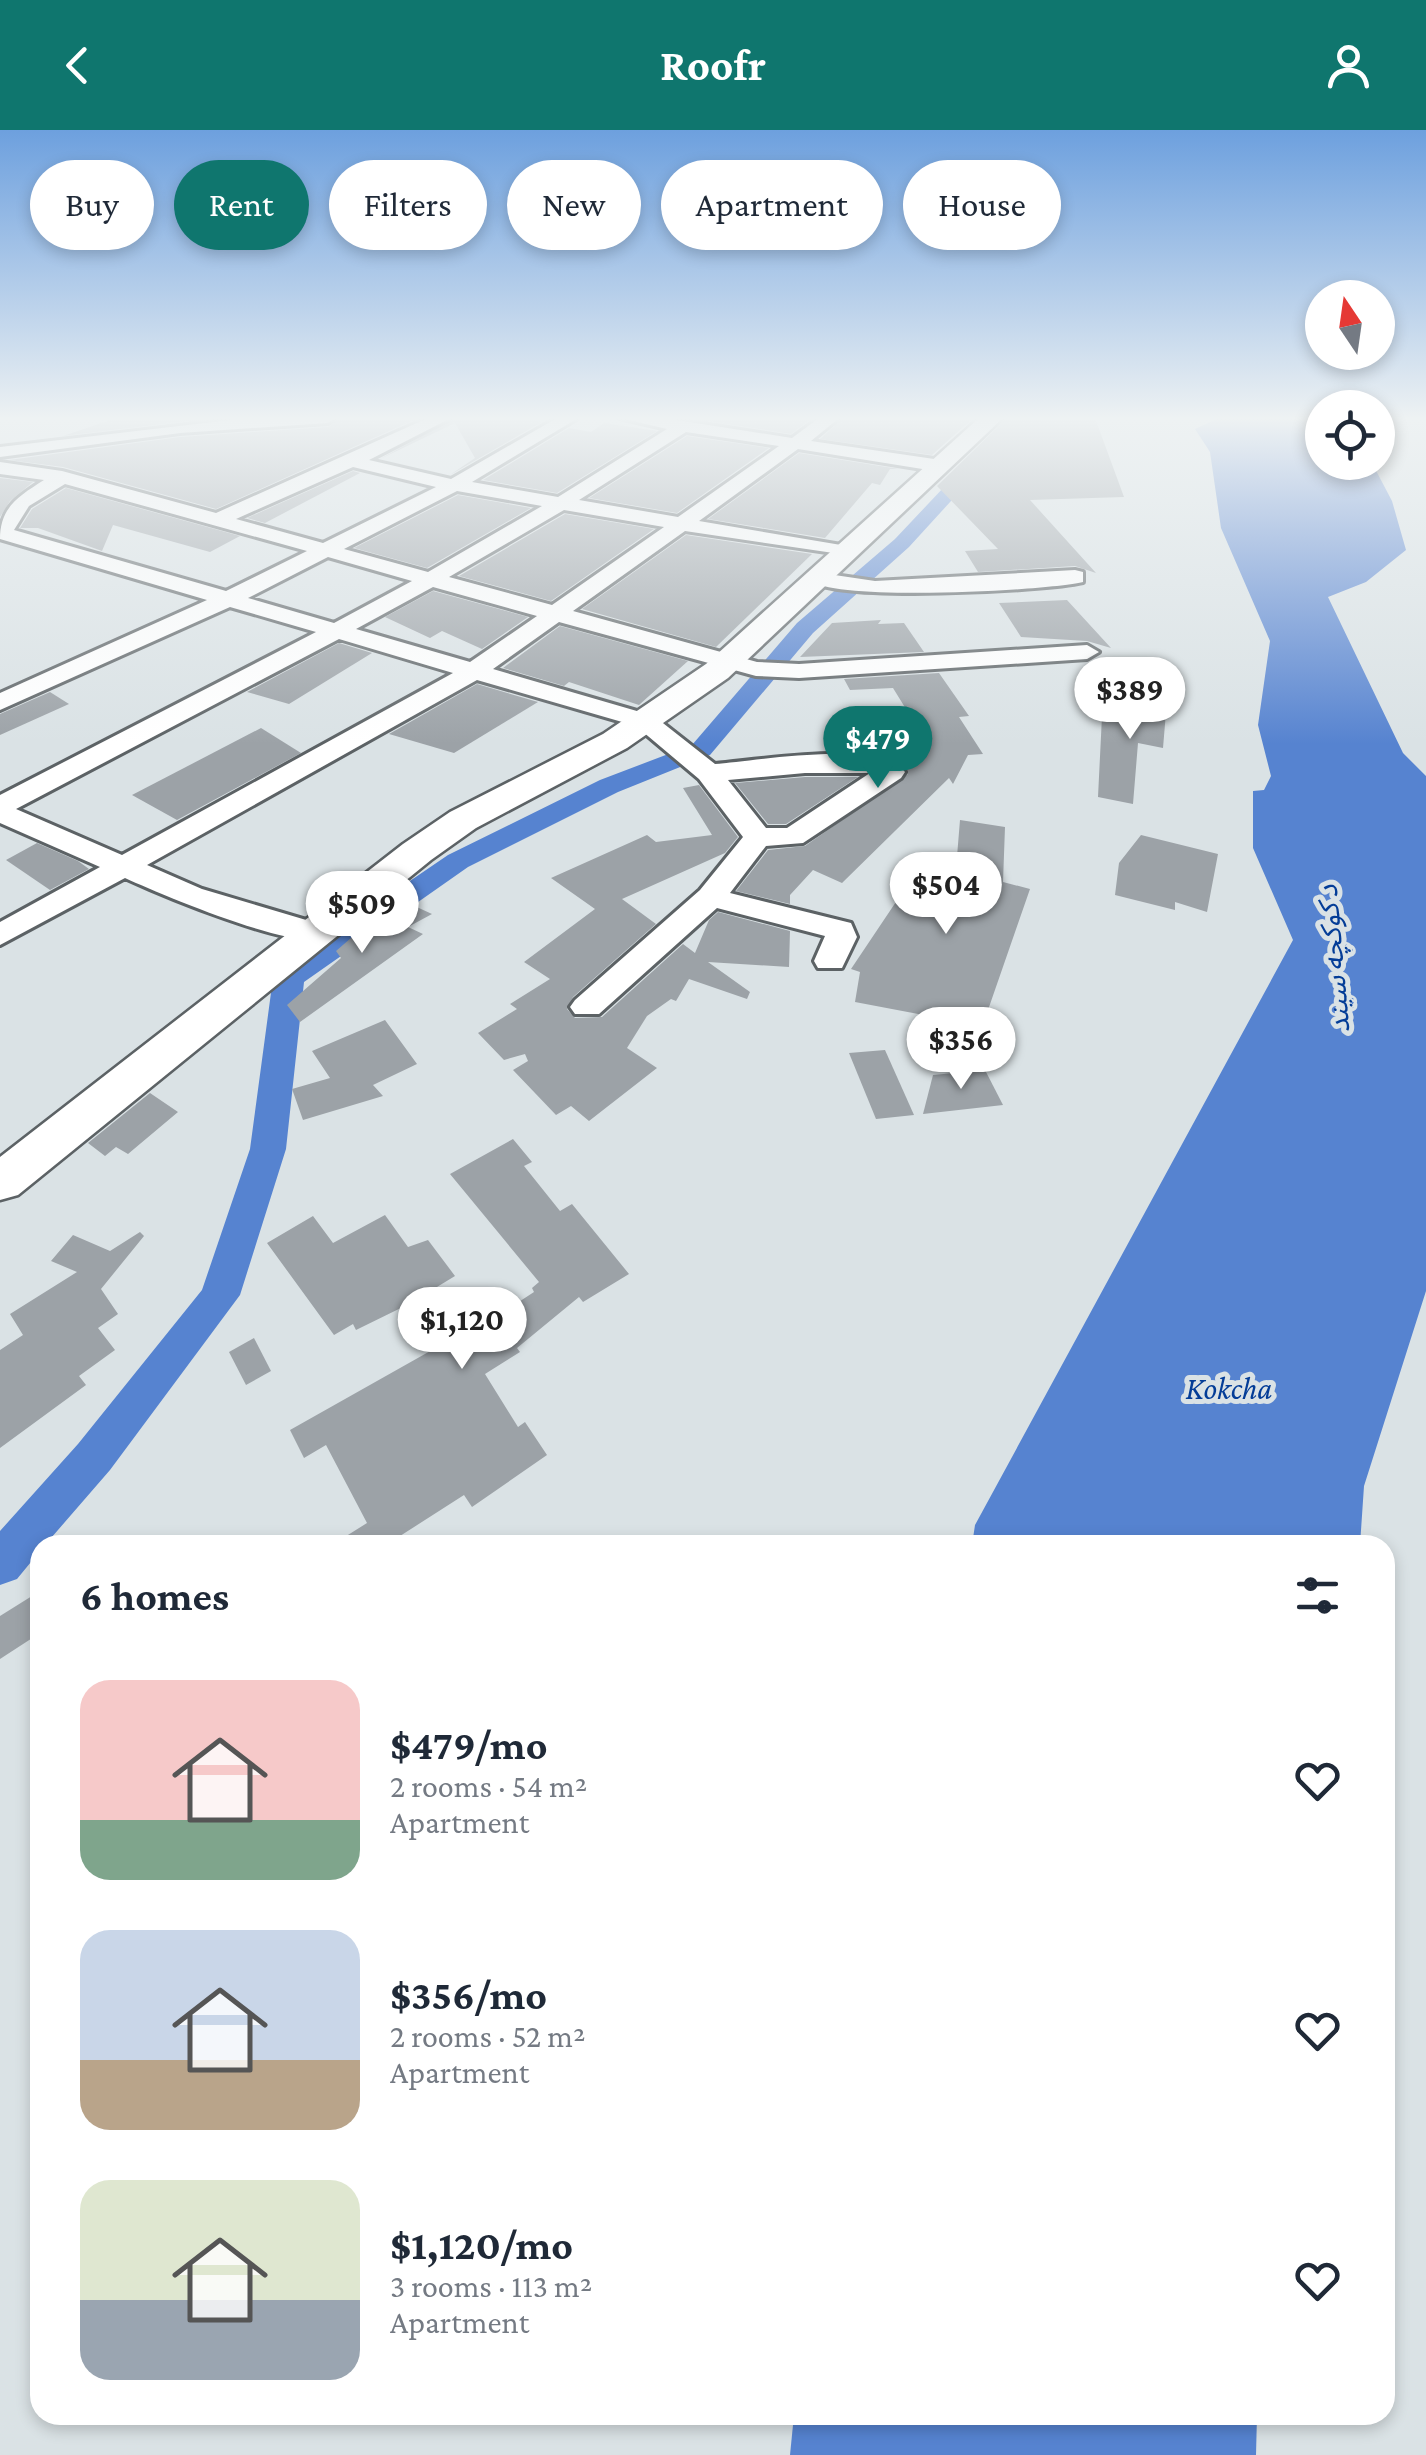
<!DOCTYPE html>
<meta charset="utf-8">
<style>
:root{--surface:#fff;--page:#f2f2f3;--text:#1f2937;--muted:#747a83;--accent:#0f766e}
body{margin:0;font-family:"Crimson Pro","Noto Sans Arabic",serif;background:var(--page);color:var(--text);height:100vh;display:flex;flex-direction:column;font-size:38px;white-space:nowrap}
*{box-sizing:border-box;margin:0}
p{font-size:32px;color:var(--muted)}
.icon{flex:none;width:55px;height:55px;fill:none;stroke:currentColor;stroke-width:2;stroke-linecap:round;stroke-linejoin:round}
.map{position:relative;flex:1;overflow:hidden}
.panel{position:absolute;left:30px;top:1405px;width:1365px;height:890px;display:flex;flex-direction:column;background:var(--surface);border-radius:30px;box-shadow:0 5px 15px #0003}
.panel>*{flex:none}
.guide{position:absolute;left:30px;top:30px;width:1368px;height:90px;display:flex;gap:20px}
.needle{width:65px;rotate:347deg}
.tools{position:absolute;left:1305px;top:150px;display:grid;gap:20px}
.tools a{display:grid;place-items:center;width:90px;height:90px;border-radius:50%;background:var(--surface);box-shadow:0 5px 15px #0003;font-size:50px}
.price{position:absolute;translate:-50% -85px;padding:0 22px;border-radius:35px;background:#fff;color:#222;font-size:32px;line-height:65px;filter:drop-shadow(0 2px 5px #0008)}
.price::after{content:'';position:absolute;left:50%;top:60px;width:30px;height:22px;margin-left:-15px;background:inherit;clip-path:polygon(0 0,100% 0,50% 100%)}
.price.selected{background:var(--accent);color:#fff}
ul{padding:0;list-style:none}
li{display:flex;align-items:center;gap:30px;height:250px;padding:0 50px}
li span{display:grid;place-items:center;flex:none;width:280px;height:200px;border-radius:30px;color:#555}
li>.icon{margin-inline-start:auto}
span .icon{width:120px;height:120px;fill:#fffc;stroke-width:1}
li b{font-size:42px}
h2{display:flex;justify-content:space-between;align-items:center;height:120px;padding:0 50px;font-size:42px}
.tag{padding:0 35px;border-radius:45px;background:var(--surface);box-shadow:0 5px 15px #0003;font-size:35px;line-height:90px}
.tag.selected{background:var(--accent);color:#fff}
header{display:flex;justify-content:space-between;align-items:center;height:130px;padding:0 50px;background:var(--accent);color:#fff;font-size:45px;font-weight:700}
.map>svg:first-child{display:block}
.water{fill:#5683d0}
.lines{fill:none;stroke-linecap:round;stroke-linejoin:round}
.canal{fill:#5683d0;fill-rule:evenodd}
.building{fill:#9ca2a7}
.minor-casing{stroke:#5c6265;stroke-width:6}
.tertiary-casing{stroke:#5c6265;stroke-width:5}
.minor{fill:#fff;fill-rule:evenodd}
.tertiary{fill:#fff;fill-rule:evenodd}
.labels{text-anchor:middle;stroke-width:10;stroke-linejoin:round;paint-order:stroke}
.far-water-label{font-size:28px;font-style:italic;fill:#043d97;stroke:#dae2e5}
.water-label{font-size:32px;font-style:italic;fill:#043d97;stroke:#dae2e5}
</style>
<header><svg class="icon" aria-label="back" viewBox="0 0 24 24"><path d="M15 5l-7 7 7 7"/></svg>Roofr<svg class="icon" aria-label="person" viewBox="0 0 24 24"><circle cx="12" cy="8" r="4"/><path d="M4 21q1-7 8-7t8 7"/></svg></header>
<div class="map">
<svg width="1426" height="2325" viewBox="0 0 1426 2325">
<rect width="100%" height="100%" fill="#dae2e5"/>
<g class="water">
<path d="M1219,288h103v44l50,1 20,38 14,49 -40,32 -38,15 75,156 23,23v515l-62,195 -4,59h-388l3,-20 318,-585 -40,-92v-57l11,-1 7,-14 -13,-51 12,-84 -49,-113 -11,-76 -15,-23z"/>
<path d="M794,2285h463l-1,40h-466z"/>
</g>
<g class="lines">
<path class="canal" d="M978,321l15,4 -84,92 -96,86 -103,122 -92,37 -150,75 -164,115 -18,167 -46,146 -130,175 -65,75h-5v6l-23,28 -17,6v-54l78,-87 124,-154 48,-141 23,-171 5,-7 170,-116 152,-75 92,-35 105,-122 98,-84z"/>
</g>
<g class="building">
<path d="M116,288h96l-149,18z"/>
<path d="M340,288h78l-202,91 -153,-42 -54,-7 171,-23 148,-10z"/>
<path d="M455,288h68l19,4 -92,53 25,-17 -20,-35 -75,36z"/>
<path d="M690,288h122l-21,16z"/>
<path d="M843,288h130l-41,37 -112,-16z"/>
<path d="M1007,288h88l29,79 -94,3 66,73 -21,-7 -97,6 -13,-21 33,-2 -61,-63z"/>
<path d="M604,293l53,8 -100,62 -74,-13 86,-52 22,4z"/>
<path d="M687,306l82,12 -92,65 -88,-15z"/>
<path d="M799,323l100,16h-9l-10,16 -8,-2 -47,55 -117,-19z"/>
<path d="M353,341l7,2 -95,50 -18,-5z"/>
<path d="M0,348l33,4 -23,19 -10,16z"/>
<path d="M66,358l174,48 -30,16 -97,-27 -11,26 -64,-23h-18l12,-19z"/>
<path d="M458,365l73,13 -104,60 -73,-20z"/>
<path d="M565,384l89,15 -103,72 -92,-25z"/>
<path d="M686,405l126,19 -96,93 -134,-38z"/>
<path d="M433,461l95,26 -46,32 -40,-18 -12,7 -45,-21z"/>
<path d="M1067,470l44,48 -24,-7 -66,-4 -22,-34z"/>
<path d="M881,490l-3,4 26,-1 20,29 -124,5 32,-34z"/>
<path d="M560,496l128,35 -49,44 -70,-23 -5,4 -61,-18z"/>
<path d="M339,513l33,10 -83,51 -42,-12z"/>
<path d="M939,543l30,43 -10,1 24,37 -15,1 -15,29 -4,-6 -107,105 -29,-13 -23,25v9l-54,-13 32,-41 37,-4 103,-72 -15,-15 -29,-7 66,-4 -37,-60 -43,2 -6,-11z"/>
<path d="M1136,552l32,6 -5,60 -25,-5 -5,61 -35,-7 4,-81 29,5z"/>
<path d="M477,554l61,18 -84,51 -65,-19z"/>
<path d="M50,562l19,12 -69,31v-21z"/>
<path d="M261,598l40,25 -124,67 -45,-25z"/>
<path d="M805,647h53l-72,47h-18l-33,-41z"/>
<path d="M699,655l39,52 -13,16 -103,46 34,25 -83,73 -6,12 8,9 27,-1 81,-73 12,9 14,-33 9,-8 72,19 -1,36 -81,-5 42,30 -3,7 -58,-20 -13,22 -5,-2 -24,17 -20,32 30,20 -68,53 -18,-15 -15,9 -43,-45 15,-9 -3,-7 -21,6 -26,-27 39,-24 -7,-5 40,-25 -26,-17 71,-53 -44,-31 96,-43 9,7 56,-7 -29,-47z"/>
<path d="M960,690l45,7 -2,55 27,7 -42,121 -14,1 -3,13 -116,-22 5,-30 -9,-3 61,-91 42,15z"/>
<path d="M1141,705l77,19 -11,58 -32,-10v8l-60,-15 4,-32z"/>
<path d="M37,713l41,18 11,8 -39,21 -44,-30z"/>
<path d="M397,768l35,16 -24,13 15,7 -123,88 -13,-17 54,-47 -5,-7z"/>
<path d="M385,890l32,44 -44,21 10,11 -80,24 -11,-31 38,-11 -18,-27z"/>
<path d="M885,920l29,65 -38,4 -27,-66z"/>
<path d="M985,940l18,35 -80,9 10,-39z"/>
<path d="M150,963l28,19 -50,42 -12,-7 -11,9 -17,-13z"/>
<path d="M513,1009l19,23 -8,4 36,45 12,-7 57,70 -46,28 -4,-5 -62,51 3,4 -35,22 33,53 7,-5 22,33 -75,52 -8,-12 -78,50h-54l35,-22 -41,-78 -22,13 -14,-28 158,-89 4,5 82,-54 -2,-4 7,-6 -89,-108z"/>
<path d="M385,1085l23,32 20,-7 27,36 -46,28 -53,26 -3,-6 -19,11 -67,-92 46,-27 20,27z"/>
<path d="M140,1102l4,4 -43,53 17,25 -20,14 17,22 -36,26 7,9 -86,63v-98l23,-15 -13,-21 67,-42 -26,-11 22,-26 37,16z"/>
<path d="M254,1208l17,33 -25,14 -17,-33z"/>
<path d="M40,1461v42l-40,26v-43z"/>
</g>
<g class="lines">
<defs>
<g id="minor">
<path d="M247,288h89l-8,5 -148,10 -180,24v-10z"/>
<path d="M428,288h23l-82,42 82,19 106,-61h21l-106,64 86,15 109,-68 -47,-11h44l128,20 27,-20h20l-28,23 130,19 9,6 -9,6 -143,-23 -99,72 148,25 7,2v8l-169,-25 -112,80 184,51 42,2 288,-19 12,7 -12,7 -288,19 -43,-2 -197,-54 -66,47 161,47 61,48c40,-3 164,-25 190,8l-4,6 -98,65 -37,3 -36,47 121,30 6,14 -15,31h-24l-4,-7 11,-25 -108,-28 -118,106h-24l-5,-7 5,-7 125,-110 43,-53 -44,-58 -63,-53 -159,-46 -330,185 55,24 121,36 5,7 -5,7c-35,9 -161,-44 -198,-61l-125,67v-23l100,-55 -100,-44v-28l316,-163 -86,-25 -230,103v-17l207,-93 -207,-61c0,-32 19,-43 44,-59l-44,-6v-12l62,9 154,42zM686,302l93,14 -101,71 -99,-17zM353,337l83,20 -113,56 -87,-24zM65,354l242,67 -81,40 -212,-61 15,-24zM457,361l85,15 -114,66 -84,-23zM564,380l100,17 -112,78 -103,-28zM328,427l84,24 -78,42 -86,-25zM433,457l104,29 -67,46 -114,-33zM339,509l114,34 -331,182 -106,-46zM805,643h65l-83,55h-21l-38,-48z"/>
<path d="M1075,440l8,2v10c-38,9 -250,20 -273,-2l11,-7 54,8z"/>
</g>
<path id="tertiary" d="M979,288h24l-275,260 -101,70 -151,80 -45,32 -413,335 -18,5v-43l403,-313 47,-32 153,-78 103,-70z"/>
</defs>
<use href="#minor" class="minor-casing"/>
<use href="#tertiary" class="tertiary-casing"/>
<use href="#minor" class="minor"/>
<use href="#tertiary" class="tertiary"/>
</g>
<linearGradient id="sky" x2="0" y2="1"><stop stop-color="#6da0de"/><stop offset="0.47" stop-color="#eef2f3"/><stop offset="1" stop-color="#eef2f3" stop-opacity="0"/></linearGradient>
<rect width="1426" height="614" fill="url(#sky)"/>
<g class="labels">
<g class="far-water-label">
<text transform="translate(1333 829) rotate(-95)" y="10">د کوکچه سیند</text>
</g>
<g class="water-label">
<text x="1229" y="1269">Kokcha</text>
</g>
</g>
</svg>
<div class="tools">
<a><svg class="needle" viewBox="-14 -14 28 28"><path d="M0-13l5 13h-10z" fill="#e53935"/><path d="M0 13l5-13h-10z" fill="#747a83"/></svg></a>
<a><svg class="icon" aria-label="locate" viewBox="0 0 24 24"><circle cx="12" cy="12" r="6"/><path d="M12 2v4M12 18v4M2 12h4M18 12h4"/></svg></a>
</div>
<b class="price" style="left:1130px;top:612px">$389</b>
<b class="price selected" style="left:878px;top:661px">$479</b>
<b class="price" style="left:946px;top:807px">$504</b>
<b class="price" style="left:362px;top:826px">$509</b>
<b class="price" style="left:961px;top:962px">$356</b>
<b class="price" style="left:462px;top:1242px">$1,120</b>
<div class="guide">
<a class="tag">Buy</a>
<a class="tag selected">Rent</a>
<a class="tag">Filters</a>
<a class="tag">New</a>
<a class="tag">Apartment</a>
<a class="tag">House</a>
</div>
<section class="panel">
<h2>6 homes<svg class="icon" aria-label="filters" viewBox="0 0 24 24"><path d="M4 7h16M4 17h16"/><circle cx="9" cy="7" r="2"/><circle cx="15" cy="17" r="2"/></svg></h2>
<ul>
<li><span style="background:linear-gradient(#f6c9c9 70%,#7fa58c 0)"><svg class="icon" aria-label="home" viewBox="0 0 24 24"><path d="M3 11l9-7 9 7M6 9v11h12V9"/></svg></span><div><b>$479/mo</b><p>2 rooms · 54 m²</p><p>Apartment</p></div><svg class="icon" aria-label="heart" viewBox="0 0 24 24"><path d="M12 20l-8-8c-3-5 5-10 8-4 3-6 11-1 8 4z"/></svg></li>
<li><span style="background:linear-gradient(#c9d6e8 65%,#b9a48a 0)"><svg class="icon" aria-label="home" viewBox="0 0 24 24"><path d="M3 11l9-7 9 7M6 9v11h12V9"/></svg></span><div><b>$356/mo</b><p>2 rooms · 52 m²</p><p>Apartment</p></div><svg class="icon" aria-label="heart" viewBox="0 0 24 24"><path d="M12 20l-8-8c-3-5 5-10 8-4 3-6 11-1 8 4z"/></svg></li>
<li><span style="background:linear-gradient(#dfe7d0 60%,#9aa5b1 0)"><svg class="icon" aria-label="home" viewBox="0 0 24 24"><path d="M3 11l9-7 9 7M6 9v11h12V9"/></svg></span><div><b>$1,120/mo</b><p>3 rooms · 113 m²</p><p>Apartment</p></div><svg class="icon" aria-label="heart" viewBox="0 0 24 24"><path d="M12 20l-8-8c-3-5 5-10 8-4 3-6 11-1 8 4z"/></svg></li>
</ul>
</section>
</div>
